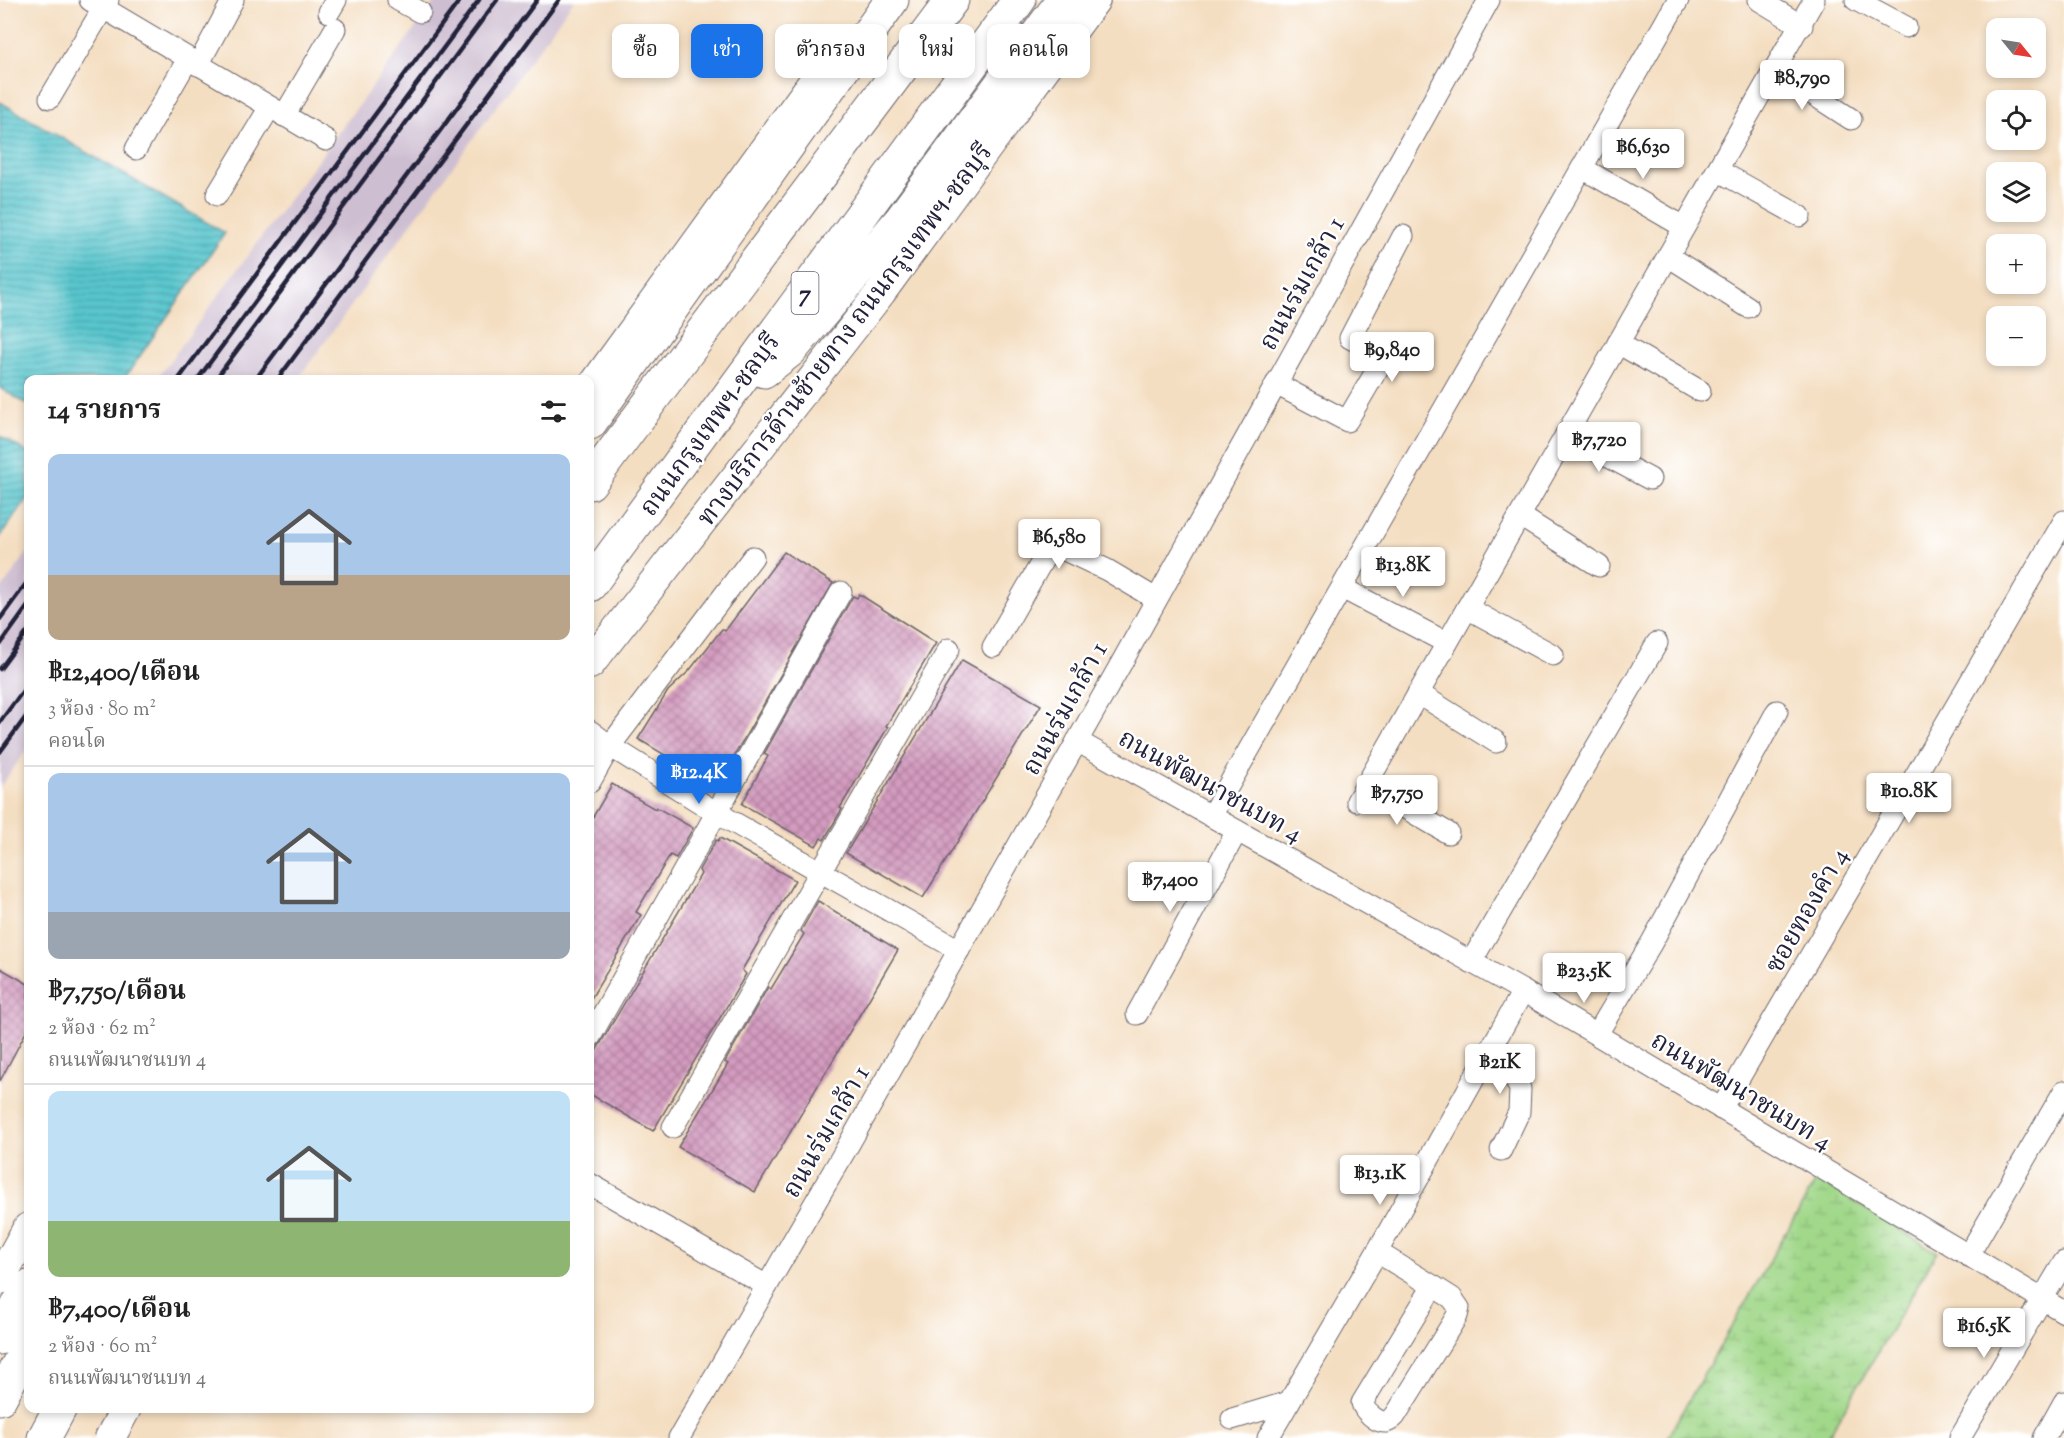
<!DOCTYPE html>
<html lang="th">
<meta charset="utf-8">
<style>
:root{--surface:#fff;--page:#f2f2f2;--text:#222;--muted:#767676;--line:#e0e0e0;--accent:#1a73e8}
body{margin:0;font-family:"Sorts Mill Goudy","Noto Serif Thai",serif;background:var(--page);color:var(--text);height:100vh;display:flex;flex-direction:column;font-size:22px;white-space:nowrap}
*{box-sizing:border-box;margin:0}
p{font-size:20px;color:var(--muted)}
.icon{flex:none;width:33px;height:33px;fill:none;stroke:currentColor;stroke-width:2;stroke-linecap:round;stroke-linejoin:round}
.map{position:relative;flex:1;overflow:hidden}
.details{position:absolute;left:24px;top:375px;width:570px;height:1038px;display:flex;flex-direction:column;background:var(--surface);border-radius:12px;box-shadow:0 3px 9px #0003}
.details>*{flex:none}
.banner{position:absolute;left:612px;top:24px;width:570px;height:54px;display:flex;gap:12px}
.needle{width:39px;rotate:120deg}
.tools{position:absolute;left:1986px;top:18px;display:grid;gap:12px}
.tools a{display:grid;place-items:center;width:60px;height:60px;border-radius:12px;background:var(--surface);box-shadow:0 3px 9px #0003;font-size:30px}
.price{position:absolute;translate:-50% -51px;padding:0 14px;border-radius:6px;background:#fff;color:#222;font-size:20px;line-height:39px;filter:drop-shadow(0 2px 3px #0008)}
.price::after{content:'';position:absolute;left:50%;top:36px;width:18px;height:14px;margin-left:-9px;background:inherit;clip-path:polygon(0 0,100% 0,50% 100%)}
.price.on{background:var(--accent);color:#fff}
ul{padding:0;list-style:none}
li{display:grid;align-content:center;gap:12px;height:318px;padding:0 24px}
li+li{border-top:2px solid var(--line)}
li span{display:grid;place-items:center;height:186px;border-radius:12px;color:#555}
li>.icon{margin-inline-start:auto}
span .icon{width:108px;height:108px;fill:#fffc;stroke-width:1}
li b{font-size:26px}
h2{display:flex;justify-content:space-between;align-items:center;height:72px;padding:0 24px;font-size:26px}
.tag{padding:0 21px;border-radius:12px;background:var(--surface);box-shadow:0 3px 9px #0003;font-size:21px;line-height:54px}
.tag.on{background:var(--accent);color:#fff}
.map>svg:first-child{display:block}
.industrial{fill:#cebed1}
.wetland{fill:url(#wetland-marsh);stroke:#627d62;stroke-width:1.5}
.water{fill:url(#water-rules);stroke:#3e7484;stroke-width:1.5}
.building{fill:url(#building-cross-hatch)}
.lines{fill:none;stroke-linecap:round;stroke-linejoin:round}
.minor-casing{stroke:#6c646a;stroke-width:23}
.secondary-casing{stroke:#6c646a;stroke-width:32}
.motorway-casing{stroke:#6c646a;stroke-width:35}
.minor{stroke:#fff;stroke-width:21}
.secondary{stroke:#fff;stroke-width:30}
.motorway{stroke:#fff;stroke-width:33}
.rail{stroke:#22223b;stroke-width:4.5}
.labels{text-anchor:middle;stroke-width:5;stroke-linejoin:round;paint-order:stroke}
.shield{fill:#fff;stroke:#646476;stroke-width:1.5}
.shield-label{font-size:24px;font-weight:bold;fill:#22223b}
.street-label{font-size:26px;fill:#22223b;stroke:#fff}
</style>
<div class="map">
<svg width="2064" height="1438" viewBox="0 0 2064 1438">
<defs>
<pattern id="wetland-marsh" width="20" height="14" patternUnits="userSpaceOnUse" patternTransform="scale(1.5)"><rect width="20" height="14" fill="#a1d88a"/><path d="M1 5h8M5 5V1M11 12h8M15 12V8" fill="none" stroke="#8ab978"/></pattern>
<pattern id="water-rules" width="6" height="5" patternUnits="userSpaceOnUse" patternTransform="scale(1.5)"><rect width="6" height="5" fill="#59c6ce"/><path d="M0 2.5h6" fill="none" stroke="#49a0a8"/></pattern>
<pattern id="building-cross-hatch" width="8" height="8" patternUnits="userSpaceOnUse" patternTransform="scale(1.5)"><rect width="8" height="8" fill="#d49bc0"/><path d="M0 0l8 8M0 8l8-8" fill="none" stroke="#ac7e9d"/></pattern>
</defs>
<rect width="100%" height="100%" fill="#fff"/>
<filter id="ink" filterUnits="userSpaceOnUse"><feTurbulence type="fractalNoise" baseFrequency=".0167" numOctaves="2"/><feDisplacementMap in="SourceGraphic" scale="12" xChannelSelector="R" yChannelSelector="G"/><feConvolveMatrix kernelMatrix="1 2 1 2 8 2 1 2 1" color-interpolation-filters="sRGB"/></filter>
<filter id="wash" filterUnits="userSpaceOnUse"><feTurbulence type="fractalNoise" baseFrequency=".008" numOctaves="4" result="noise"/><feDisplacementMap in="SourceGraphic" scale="24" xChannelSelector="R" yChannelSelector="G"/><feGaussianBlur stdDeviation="1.35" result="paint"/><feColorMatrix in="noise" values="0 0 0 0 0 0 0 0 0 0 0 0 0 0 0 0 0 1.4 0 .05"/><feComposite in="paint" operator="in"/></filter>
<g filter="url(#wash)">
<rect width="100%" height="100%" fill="#f4dec1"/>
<g class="industrial">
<path d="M436,0h138l-276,379 -142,1z"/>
<path d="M28,552v196l-28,39v-196z"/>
</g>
<path class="wetland" d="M1817,1179l120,73 -110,186h-160z"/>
<g class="water">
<path d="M0,102l225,131 -101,146 -96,1v25l-28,-17z"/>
<path d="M0,436l28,17v44l-28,40z"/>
</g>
<g id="blocks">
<g class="building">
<path d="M784,552l49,31 -116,203 -79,-47 30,-48 21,-20 33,-42 3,2z"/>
<path d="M859,594l77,49 -50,83 2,1 -48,81 2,1 -18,31 -3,-2 -5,8 -74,-42 26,-48 -4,-2 89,-158 4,2z"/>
<path d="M962,660l79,45 -118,193 -77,-45z"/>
<path d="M612,784l43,25 1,-2 37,21 -17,30 -6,-3 -34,57 5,3 -51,85v-178z"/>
<path d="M720,838l75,42 -53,90 4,4 -93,157 -63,-37v-33l111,-187 -2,-4 17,-30 2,1z"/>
<path d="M818,901l80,49 -143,242 -77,-45 50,-83 -3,-2 43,-75 3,2 33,-55 -3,-3z"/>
<path d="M0,968l28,16v44l-28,53z"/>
</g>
</g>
</g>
<g filter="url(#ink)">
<use href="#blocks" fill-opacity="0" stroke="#6c646a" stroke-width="1.5"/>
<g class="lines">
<defs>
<g id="minor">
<path d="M90,0l236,140"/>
<path d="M398,0l22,12"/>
<path d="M1759,0l43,26"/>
<path d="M1856,0l50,27"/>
<path d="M329,12l7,-12"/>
<path d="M198,65l35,-65"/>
<path d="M1774,69l77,50"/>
<path d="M50,98l58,-98"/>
<path d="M284,116l51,-87"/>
<path d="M136,149l52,-90"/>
<path d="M1582,168l102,59"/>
<path d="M1717,170l83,46"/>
<path d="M217,195l53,-88"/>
<path d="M1668,256l80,51"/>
<path d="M1618,343l82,48"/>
<path d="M1276,384l71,37 38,-65 -35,-18 53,-102"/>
<path d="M1566,434l84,45"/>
<path d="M1520,516l79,50"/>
<path d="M1342,588l105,55"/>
<path d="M1467,608l86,47"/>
<path d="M993,647l59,-103 55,26 49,29"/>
<path d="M1418,693l78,49"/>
<path d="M590,731l20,15 107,67 242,137"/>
<path d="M1077,741l446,250 541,321"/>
<path d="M590,782l20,-36 143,-189"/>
<path d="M1366,785l82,48"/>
<path d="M1357,801l457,-801"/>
<path d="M1211,816l467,-816"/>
<path d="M1471,962l186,-319"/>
<path d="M1137,1014l100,-183"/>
<path d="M1597,1034l55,-92 125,-231"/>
<path d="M590,1037l251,-445"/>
<path d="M1495,1042l25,47 -1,23 -18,38"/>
<path d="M1721,1109l343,-588"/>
<path d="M673,1127l276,-478"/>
<path d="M590,1184l177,102"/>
<path d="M1377,1252l56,34"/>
<path d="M1968,1256l96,-165"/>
<path d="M1433,1286l19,12 7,10 -2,8 -62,100c-2,2 -5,5 -9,6 -9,1 -22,-11 -24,-19z"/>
<path d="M1232,1419l57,-17"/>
<path d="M679,1438l170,-294 273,-482 367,-662"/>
<path d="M1268,1438l109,-186 146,-261"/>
<path d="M1960,1438l104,-176"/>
<path d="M2044,1438l20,-36"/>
</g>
<g id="secondary">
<path d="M590,390l222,-306"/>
<path d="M590,664l291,-372 214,-292"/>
<path d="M0,1279l28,-51"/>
<path d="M110,1438l16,-30"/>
</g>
<g id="motorway">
<path d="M764,371l26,-20 110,-130 163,-221"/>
<path d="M590,423l302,-423"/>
<path d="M590,483c119,-162 242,-321 362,-483"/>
<path d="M590,585c144,-194 285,-391 429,-585"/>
<path d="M0,1338l28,-51"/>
<path d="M0,1398l28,-52"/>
<path d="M44,1438l16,-30"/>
</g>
</defs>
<use href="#minor" class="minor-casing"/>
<use href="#secondary" class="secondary-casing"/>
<use href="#motorway" class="motorway-casing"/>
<use href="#minor" class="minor"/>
<use href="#secondary" class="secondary"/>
<use href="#motorway" class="motorway"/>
<g class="rail">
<path d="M178,380l282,-380"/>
<path d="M197,380l282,-380"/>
<path d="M215,380l282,-380"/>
<path d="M255,380l282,-380"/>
<path d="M277,380l282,-380"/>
<path d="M0,619l28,-38"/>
<path d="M0,645l28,-39"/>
<path d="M0,669l28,-38"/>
<path d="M0,722l28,-38"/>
<path d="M0,752l28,-38"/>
</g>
</g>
</g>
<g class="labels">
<rect class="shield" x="791.5" y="272" width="27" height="42" rx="4.5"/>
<g class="shield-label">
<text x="805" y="301">7</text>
</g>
<g class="street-label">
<text transform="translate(1301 283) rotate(-61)" y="9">ถนนร่มเกล้า 1</text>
<text transform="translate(844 334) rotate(-53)" y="9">ทางบริการด้านซ้ายทาง ถนนกรุงเทพฯ-ชลบุรี</text>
<text transform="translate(709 424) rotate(-54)" y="9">ถนนกรุงเทพฯ-ชลบุรี</text>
<text transform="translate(1064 708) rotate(-61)" y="9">ถนนร่มเกล้า 1</text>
<text transform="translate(1211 785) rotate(29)" y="9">ถนนพัฒนาชนบท 4</text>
<text transform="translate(1806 910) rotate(-60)" y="9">ซอยทองคำ 4</text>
<text transform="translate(1742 1090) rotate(31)" y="9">ถนนพัฒนาชนบท 4</text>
<text transform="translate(825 1131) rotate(-60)" y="9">ถนนร่มเกล้า 1</text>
</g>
</g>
</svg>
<div class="tools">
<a><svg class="needle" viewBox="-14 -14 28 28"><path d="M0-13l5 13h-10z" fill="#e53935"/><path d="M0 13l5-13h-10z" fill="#767676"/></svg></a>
<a><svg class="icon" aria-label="locate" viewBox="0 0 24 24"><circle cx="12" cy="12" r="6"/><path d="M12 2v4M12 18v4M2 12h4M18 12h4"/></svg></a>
<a><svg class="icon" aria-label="layers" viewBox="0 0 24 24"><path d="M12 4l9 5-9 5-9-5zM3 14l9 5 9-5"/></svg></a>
<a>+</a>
<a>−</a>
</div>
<b class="price" style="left:1802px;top:111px">฿8,790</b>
<b class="price" style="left:1643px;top:180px">฿6,630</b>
<b class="price" style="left:1392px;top:383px">฿9,840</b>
<b class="price" style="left:1599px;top:473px">฿7,720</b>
<b class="price" style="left:1059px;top:570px">฿6,580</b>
<b class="price" style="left:1403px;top:598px">฿13.8K</b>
<b class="price on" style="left:699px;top:805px">฿12.4K</b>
<b class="price" style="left:1909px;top:824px">฿10.8K</b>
<b class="price" style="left:1397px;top:826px">฿7,750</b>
<b class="price" style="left:1170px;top:913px">฿7,400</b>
<b class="price" style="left:1584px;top:1004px">฿23.5K</b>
<b class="price" style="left:1500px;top:1095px">฿21K</b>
<b class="price" style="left:1380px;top:1206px">฿13.1K</b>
<b class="price" style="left:1984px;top:1359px">฿16.5K</b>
<div class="banner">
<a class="tag">ซื้อ</a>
<a class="tag on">เช่า</a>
<a class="tag">ตัวกรอง</a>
<a class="tag">ใหม่</a>
<a class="tag">คอนโด</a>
</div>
<section class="details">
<h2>14 รายการ<svg class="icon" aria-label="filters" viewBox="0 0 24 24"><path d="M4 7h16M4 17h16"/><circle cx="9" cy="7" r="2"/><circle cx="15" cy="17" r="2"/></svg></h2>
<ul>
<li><span style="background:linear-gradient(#a9c7e8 65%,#b9a48a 0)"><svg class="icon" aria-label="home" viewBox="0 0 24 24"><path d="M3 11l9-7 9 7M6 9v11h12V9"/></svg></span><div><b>฿12,400/เดือน</b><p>3 ห้อง · 80 m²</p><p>คอนโด</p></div></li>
<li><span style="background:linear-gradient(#a9c7e8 75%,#9aa5b1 0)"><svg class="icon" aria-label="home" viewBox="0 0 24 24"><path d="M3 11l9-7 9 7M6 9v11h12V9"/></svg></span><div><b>฿7,750/เดือน</b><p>2 ห้อง · 62 m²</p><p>ถนนพัฒนาชนบท 4</p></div></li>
<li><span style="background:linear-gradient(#bfe0f5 70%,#8fb573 0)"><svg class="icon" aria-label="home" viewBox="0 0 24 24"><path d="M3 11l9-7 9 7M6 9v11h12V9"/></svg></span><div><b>฿7,400/เดือน</b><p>2 ห้อง · 60 m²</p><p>ถนนพัฒนาชนบท 4</p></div></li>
</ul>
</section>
</div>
